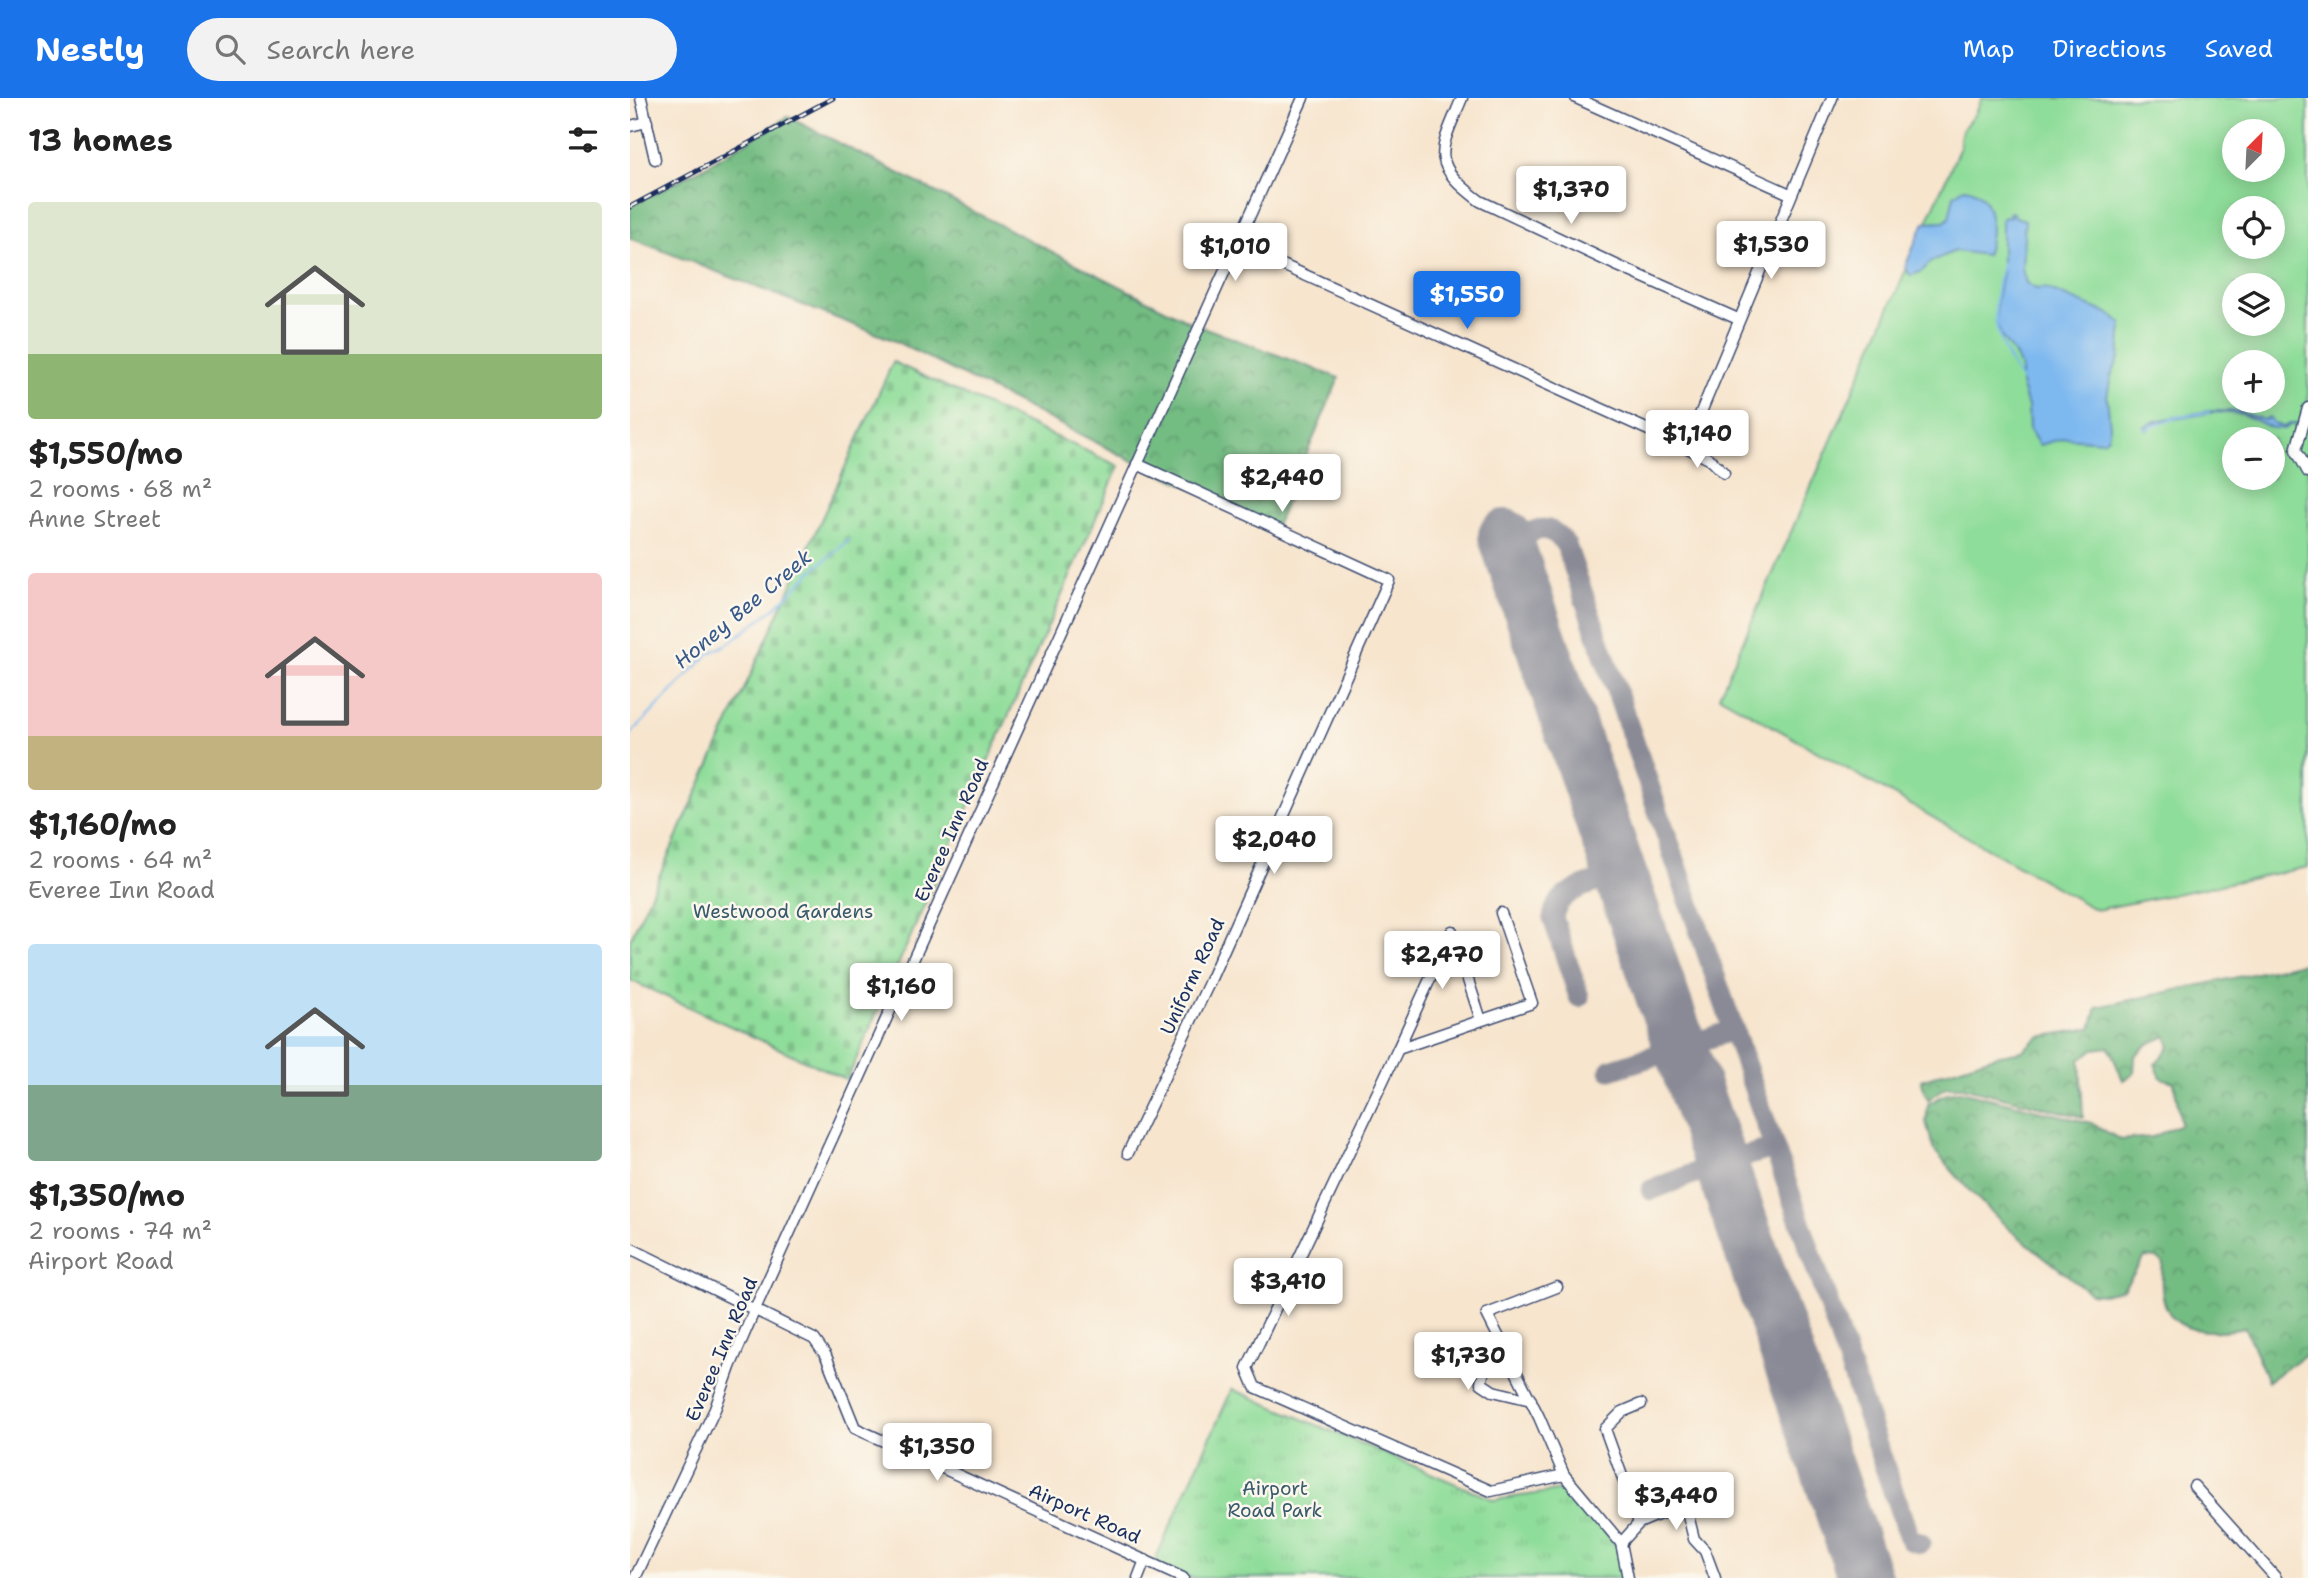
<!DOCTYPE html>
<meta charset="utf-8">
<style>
:root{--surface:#fff;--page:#f2f2f2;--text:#222;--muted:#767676;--accent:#1a73e8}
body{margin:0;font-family:"Shantell Sans",sans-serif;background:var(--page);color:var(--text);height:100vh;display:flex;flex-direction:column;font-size:26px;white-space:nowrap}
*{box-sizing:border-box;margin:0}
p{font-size:23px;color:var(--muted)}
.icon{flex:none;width:38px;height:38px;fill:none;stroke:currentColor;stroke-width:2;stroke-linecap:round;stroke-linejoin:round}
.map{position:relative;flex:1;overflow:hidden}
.side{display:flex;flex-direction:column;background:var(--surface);width:630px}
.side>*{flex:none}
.needle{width:46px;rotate:24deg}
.controls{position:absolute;left:1592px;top:21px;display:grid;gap:14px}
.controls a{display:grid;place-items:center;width:63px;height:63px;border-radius:50%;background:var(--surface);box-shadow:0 4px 18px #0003;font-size:35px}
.price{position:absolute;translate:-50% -60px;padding:0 16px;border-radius:7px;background:#fff;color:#222;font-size:23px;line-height:46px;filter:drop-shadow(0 2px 4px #0008)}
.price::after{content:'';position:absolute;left:50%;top:42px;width:21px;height:16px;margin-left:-10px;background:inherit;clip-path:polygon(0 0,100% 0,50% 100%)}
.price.on{background:var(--accent);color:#fff}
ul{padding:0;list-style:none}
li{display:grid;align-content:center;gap:14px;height:371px;padding:0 28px}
li span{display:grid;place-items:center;height:217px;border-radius:7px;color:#555}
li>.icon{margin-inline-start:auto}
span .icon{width:126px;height:126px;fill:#fffc;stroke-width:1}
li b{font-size:30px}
h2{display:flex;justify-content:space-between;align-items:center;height:84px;padding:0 28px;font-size:30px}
header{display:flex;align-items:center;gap:42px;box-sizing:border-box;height:98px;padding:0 35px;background:var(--accent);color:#fff}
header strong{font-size:33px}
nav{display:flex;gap:38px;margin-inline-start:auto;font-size:24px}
.search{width:490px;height:63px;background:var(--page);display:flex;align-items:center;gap:18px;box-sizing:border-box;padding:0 24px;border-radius:38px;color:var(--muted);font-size:26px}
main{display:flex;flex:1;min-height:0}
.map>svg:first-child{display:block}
.green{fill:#8fdd9a;stroke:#55867c;stroke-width:2;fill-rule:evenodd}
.forest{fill:url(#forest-crowns);stroke:#477670;stroke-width:2}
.cemetery{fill:url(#cemetery-stones);stroke:#55867c;stroke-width:2}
.park{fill:url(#park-tufts);stroke:#55867c;stroke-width:2}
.water{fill:#7db8ef;stroke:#4c74a6;stroke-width:2}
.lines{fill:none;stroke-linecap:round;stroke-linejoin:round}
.stream{stroke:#7db8ef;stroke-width:2.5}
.taxiway{stroke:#898a96;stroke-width:21}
.runway{stroke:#898a96;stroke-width:54}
.minor-casing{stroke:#3c4a6f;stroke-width:13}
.minor{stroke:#fff;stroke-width:10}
.rail-casing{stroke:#1b2f5e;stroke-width:5}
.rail{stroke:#fbf7ec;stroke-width:2.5;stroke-dasharray:8;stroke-linecap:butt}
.labels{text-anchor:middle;stroke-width:5;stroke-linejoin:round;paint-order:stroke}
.street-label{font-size:19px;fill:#1b2f5e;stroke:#fbf7ec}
.park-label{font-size:19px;fill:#385a6d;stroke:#fbf7ec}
.water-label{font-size:21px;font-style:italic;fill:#38588a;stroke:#fbf7ec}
</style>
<header>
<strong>Nestly</strong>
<div class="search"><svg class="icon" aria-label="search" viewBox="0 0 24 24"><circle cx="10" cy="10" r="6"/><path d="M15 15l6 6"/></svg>Search here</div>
<nav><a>Map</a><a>Directions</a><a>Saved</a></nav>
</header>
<main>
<section class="side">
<h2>13 homes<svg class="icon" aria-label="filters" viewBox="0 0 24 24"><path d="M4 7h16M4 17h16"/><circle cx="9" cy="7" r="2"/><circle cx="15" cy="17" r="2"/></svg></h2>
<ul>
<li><span style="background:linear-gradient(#dfe7d0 70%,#8fb573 0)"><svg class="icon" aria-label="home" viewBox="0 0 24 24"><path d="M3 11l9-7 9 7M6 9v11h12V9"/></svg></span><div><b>$1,550/mo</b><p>2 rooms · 68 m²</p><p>Anne Street</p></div></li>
<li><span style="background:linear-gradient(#f6c9c9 75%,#c2b280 0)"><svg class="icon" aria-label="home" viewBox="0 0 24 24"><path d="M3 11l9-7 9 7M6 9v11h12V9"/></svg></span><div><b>$1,160/mo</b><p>2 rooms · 64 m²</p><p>Everee Inn Road</p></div></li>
<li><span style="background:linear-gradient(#bfe0f5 65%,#7fa58c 0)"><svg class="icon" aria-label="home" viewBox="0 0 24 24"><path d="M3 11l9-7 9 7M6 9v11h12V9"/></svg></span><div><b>$1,350/mo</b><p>2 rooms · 74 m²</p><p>Airport Road</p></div></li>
</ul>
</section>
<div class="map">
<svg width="1678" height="1480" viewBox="0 0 1678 1480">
<defs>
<pattern id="forest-crowns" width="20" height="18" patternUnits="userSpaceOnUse" patternTransform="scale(1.75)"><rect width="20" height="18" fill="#73bc82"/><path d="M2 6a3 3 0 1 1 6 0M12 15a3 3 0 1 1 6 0" fill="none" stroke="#5e996e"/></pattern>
<pattern id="cemetery-stones" width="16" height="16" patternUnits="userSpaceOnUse" patternTransform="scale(1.75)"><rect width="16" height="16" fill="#8fdd9a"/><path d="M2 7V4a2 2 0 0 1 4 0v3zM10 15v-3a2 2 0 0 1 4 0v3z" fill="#7bbe87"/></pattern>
<pattern id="park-tufts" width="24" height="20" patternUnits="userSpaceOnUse" patternTransform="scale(1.75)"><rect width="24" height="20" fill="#8fdd9a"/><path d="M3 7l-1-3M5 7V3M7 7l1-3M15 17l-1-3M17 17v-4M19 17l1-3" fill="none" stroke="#7bbe87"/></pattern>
</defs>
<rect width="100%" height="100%" fill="#fbf7ec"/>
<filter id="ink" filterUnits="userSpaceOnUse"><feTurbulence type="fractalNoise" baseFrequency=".0143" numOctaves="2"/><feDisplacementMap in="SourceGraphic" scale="14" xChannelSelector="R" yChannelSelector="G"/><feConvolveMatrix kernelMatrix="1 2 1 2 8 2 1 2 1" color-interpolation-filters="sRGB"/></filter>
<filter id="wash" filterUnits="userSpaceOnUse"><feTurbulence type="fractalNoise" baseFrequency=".00686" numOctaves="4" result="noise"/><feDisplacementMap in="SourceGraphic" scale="28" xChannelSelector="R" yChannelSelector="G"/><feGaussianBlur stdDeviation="1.57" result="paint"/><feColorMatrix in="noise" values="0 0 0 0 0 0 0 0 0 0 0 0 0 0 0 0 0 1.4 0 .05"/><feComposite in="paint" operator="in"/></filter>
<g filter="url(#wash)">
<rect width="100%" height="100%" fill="#f7e5ce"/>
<path class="green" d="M1352,0h326v769l-212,43 -377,-214 241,-549c-1,-18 5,-20 14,-32 3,-5 5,-12 8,-17zM1605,33h38v39h-38zM1605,110h38v39h-38zM1605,187h38v39h-38zM1605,264h38v39h-38zM1605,341h38v39h-38z"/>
<g class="forest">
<path d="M158,19l404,206 147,55 -63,148 -141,-64 -242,-122 -263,-102v-32l69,-36z"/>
<path d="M1678,864v391l-40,28 -23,-53c-55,10 -91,0 -82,-65l-6,-5 -12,-1 -22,32 -20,5 -13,-1 -81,-64 -40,-39 -35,-40 -8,-28 2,-18 20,-11 12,-2 131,32 30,17 32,-3 28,-13 -7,-42 -13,-4 -6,-14 15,-17 -4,-11 -18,8 -13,12 -1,18 -11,6 -14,-33 -16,2 -13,11 3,57 -121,-30h-16l-18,13 -7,-20 74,-24 27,-5 17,-14 52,-9 6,-21z"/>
</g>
<path class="cemetery" d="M263,264l226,104 -272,614 -217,-100v-40z"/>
<path class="park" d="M602,1291l262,111 75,-11 42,48 16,30 -2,11h-441l-31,-13z"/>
<g class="water">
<path d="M1334,90c30,3 31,45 22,67l-31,-4 -23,10 -10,10 -11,5 -6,-9 16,-38 4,-6 19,-1 5,-4 5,-23z"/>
<path d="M1382,114l3,5 10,3 -3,49 4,14 10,6 8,-1 66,26 12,10 -3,34 -8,18 -4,21 3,29 -2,11 -5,4 -38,-3 -26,7 -10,-16 -1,-22 -7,-23v-16l-4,-10 -15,-20 -6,-16 1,-22 5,-27v-55l9,-1 -2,-4z"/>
<path d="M1578,313h29l28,9 4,-2 6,6 9,3 6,-4h10l1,2 -10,-1 -6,5 -13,-1 -30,-14 -27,-2 -58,10 -10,8 -3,-3 11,-6z"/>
</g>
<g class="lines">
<g class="stream">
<path d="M1373,164c-13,53 -11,74 19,119"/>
<path d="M1515,331l33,-12 31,-5"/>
<path d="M0,637l78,-81 21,-11 47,-36 34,-34 39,-33"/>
</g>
<g class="taxiway">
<path d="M879,451c20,-19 38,-31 57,-4l344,995 10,3"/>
<path d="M949,899l-26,-79c4,-31 41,-34 67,-43"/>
<path d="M980,972l124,-40"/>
<path d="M1021,1092l70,-27 53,-15"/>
</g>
<path class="runway" d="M875,438l109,321 251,721"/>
</g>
</g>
<g filter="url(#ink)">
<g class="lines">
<defs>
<g id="minor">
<path d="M11,0l14,61"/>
<path d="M832,0c-22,53 -34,64 18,103l138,65 120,53"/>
<path d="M946,0l214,96"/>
<path d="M0,28l17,-4"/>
<path d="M606,146l448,202 27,14 13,13"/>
<path d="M1678,310l-12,42 12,22"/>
<path d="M1054,348l5,-5 143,-343"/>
<path d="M871,815l31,90 -134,46 -151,319 8,19 236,104 73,-16 57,68 7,35"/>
<path d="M768,951l54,-118 29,89"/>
<path d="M498,1055l81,-170 180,-403 -252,-116"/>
<path d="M0,1150l184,91 12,17 29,72 328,150"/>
<path d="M927,1189l-70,27 52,103 25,58"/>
<path d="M875,1252l-21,21 -3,12 12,8 38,9"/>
<path d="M1564,1388l82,92"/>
<path d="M1009,1425l-34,-94 17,-17 19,-8"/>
<path d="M991,1445l18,-20 42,-18 7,10 6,24 11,12 10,27"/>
<path d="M5,1480l80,-169 15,-42 25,-58 548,-1211"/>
<path d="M508,1480l7,-18"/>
</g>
</defs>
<use href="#minor" class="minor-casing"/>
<use href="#minor" class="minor"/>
<defs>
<path id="rail" d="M0,109l203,-109"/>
</defs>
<use href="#rail" class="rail-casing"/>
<use href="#rail" class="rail"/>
</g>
</g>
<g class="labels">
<g class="street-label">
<text transform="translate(321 732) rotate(-66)" y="7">Everee Inn Road</text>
<text transform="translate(562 878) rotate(-65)" y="7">Uniform Road</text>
<text transform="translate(91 1251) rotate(-67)" y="7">Everee Inn Road</text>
<text transform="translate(455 1415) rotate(24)" y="7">Airport Road</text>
</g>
<g class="park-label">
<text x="153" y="820">Westwood Gardens</text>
<text x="645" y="1397">Airport<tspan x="645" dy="22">Road Park</tspan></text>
</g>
<g class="water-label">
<text transform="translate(113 511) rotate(-40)" y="7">Honey Bee Creek</text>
</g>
</g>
</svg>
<div class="controls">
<a><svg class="needle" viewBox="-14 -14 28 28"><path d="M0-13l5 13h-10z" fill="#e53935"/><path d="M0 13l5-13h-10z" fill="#767676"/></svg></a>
<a><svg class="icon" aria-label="locate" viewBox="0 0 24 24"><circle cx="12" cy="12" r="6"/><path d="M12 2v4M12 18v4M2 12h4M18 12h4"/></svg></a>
<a><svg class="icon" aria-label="layers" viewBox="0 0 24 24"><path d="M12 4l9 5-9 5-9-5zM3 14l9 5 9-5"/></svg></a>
<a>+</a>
<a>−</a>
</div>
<b class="price" style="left:941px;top:128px">$1,370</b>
<b class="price" style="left:1141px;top:183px">$1,530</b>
<b class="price" style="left:605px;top:185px">$1,010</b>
<b class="price on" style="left:837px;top:233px">$1,550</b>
<b class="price" style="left:1067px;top:372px">$1,140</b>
<b class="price" style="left:652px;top:416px">$2,440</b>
<b class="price" style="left:644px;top:778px">$2,040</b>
<b class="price" style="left:812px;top:893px">$2,470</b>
<b class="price" style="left:271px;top:925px">$1,160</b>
<b class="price" style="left:658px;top:1220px">$3,410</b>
<b class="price" style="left:838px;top:1294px">$1,730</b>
<b class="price" style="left:307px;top:1385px">$1,350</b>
<b class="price" style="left:1046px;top:1434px">$3,440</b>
</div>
</main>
